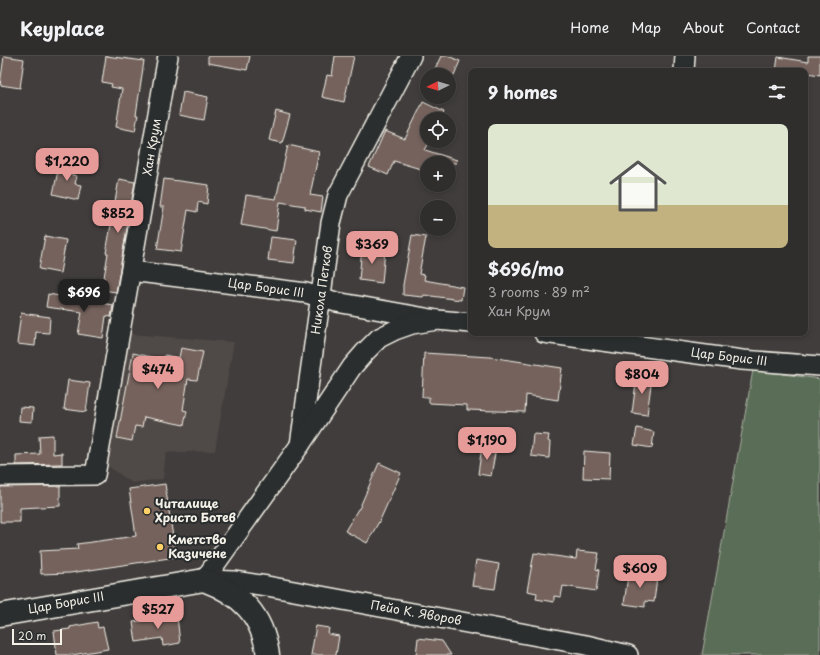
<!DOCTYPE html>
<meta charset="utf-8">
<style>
:root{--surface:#302e2d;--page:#383635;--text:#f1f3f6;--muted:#a8a8aa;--line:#4b4a49;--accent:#e69b98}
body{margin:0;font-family:"Playpen Sans",sans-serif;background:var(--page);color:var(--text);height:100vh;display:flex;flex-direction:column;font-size:15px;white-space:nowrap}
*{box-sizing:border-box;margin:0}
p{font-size:13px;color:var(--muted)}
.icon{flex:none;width:22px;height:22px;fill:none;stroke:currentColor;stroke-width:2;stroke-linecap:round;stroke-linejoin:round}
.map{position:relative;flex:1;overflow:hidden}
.sheet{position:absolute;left:468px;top:12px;width:340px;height:268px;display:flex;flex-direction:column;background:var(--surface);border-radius:8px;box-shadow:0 2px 6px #0003,0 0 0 1px var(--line)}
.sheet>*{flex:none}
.needle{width:26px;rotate:265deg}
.buttons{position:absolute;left:420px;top:12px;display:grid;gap:8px}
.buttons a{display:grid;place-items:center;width:36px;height:36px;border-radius:50%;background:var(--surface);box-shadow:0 2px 6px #0003,0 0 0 1px var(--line);font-size:20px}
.scale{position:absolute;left:12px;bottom:10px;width:50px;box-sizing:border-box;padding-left:4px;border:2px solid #f4f1e8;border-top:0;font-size:11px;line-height:14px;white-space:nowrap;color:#f4f1e8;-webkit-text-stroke:3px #2a2d2e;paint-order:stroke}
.price{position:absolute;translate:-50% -34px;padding:0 9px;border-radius:8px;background:var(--accent);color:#111;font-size:13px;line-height:26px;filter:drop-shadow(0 1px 2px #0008)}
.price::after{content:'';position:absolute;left:50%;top:24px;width:12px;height:9px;margin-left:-6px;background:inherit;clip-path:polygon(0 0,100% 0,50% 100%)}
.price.on{background:#222;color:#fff}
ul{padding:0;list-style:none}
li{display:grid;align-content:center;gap:8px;height:212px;padding:0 20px}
li span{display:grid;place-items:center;height:124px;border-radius:8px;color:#555}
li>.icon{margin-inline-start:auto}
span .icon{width:72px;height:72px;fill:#fffc;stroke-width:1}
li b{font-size:17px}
h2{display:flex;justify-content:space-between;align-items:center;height:48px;padding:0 20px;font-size:17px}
header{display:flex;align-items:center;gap:24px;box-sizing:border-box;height:56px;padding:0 20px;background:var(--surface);border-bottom:1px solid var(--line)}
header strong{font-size:19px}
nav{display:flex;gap:22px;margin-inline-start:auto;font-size:14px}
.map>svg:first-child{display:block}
.built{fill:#504846}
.green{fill:#5a6d57;stroke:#a7afa0}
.building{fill:#74625d;stroke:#f4f1e8}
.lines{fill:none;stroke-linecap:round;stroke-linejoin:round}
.street-casing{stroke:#f4f1e8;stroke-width:22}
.secondary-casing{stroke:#f4f1e8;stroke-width:25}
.street{stroke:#2a2d2e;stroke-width:19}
.secondary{stroke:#2a2d2e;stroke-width:22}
.poi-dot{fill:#ffd166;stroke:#2a2d2e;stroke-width:1.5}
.labels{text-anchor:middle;stroke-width:4;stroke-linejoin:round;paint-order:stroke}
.street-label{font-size:12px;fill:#f4f1e8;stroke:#2a2d2e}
.poi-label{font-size:12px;font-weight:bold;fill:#f4f1e8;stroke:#2a2d2e;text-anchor:start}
</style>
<header>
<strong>Keyplace</strong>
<nav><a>Home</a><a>Map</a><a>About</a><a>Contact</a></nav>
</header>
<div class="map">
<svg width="820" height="599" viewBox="0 0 820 599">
<rect width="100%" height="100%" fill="#403d3c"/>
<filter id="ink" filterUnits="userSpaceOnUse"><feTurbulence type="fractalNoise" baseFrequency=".025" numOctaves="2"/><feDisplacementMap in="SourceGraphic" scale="8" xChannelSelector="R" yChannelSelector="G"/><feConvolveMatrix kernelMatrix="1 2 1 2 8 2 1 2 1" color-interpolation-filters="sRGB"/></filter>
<g filter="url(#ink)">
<path class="built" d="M131,278l103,8 -19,109 -49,2 -3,26 -31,4 -26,-18z"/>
<path class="green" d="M753,314l67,9v276h-118z"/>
<g class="building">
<path d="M4,0l20,3 -4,29 -20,-3z"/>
<path d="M106,0l38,5 -8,54h2l-3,16 -19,-4 6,-38 -11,-2 1,-3 -10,-2z"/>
<path d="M208,0h42l-3,14 -39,-7z"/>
<path d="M335,0h19l-10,46 -22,-5 5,-22 5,1z"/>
<path d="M441,0h7l12,5 -6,14h-22z"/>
<path d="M808,0h12v19l-13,-2v-2h-31l2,-14 30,5z"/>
<path d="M183,36l25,5 -4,23 -25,-5z"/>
<path d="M423,46l21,10 -3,7h-14v22h3l-5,9 32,10 -1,3h-29v8l-33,-10 -6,14 -19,-8 16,-36 20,8z"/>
<path d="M276,55l14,4 -8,28 -13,-3z"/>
<path d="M288,89l31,7 -9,43 13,2 -2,15 -16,-3v-3l-25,-4 -4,29 -35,-6 5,-30 30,4z"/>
<path d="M60,105l14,4 -2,10 5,1 -2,8 6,1 -3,15 -25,-6z"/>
<path d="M119,123l16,3 -19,110 -14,-2 6,-37h-2z"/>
<path d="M164,123l45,6 -2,19 -9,-2 -1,10 -9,-2 -7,42 -24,-3 7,-42h-4z"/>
<path d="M412,179l14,2 -7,37 6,1 -1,5 39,7 -2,13 -37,-5 -1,2 -20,-2v-10z"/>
<path d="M45,180l21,4 -6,33 -21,-4z"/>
<path d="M271,181l26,3 -3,23 -26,-3z"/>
<path d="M362,191l23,3 -3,33 -23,-3z"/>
<path d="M48,238l65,11 -2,12 -5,-1 -3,22 -25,-4 4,-22 -36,-5z"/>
<path d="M21,257l29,4 -1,16 -13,-1 -1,14 -18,-2z"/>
<path d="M181,292l22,4 -6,28 -9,-1 -5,31 4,1 -3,14 -40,-8 -2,10 -7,-1 -3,15 -15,-3 16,-85 32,7v-5l14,3z"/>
<path d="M424,297l66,4 72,11 -4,32 -32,-5 -1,17 -58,-2v-5l-38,-2v-6h-7z"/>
<path d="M637,319l15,2 -5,38 -15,-2z"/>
<path d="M68,324l22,3 -4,29 -22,-3z"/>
<path d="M20,351l13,1 -1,14 -13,-1z"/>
<path d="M637,372l17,4 -2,16 -18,-3z"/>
<path d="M533,378l16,1 -1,6 2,1 -1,16 -18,-2z"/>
<path d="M53,379v19l9,-1v11l-46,1v-10l24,-1 -1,-18z"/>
<path d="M482,390l14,2 -5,28 -13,-2z"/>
<path d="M584,395l26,2 -1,26 -26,-1z"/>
<path d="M379,407l22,10 -20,45 -14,25 -22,-12 13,-22h1z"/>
<path d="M165,428l11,73 -106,16 -29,1 -1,-23 38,-2 -1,-5 59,-8 -7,-47z"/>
<path d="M60,430v20l-40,2v14h-20v-35z"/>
<path d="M577,495l22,2 -3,16 3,1 -3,21 -33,-5 -2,11 -7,-1v6l-18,-3 1,-6 -10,-2 7,-38 42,6z"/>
<path d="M476,504l23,4 -4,25 -23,-3z"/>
<path d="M629,513l13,2 -1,4 16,2 -3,25 -9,-1v6l-21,-3z"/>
<path d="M177,560l3,27 -17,3 -1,-8 -26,4 -3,-20z"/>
<path d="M97,566l1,6 5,-1 5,22 -36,6h-15l-3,-24 16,-2v-2z"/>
<path d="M316,570l13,2 -1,6 11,2 -3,19h-25z"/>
<path d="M418,582l24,3 9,14h-35z"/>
</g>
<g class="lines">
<defs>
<g id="street">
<path d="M684,15l1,-15"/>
<path d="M131,215l175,22 30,9 101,18 34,3"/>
<path d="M544,277l198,27 78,6"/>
<path d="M300,389l31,-222 7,-28 73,-139"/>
<path d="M0,420l95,-1 73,-419"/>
<path d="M204,524l96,-135 52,-78 13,-15 14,-14 16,-8 17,-6 25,-4"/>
<path d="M206,524l28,1 33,5 319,59 42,10"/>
</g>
<path id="secondary" d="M0,559l204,-35c37,14 58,34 64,75"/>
</defs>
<use href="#street" class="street-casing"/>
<use href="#secondary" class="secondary-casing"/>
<use href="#street" class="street"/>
<use href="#secondary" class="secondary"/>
</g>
</g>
<g class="poi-dot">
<circle cx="147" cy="455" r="4"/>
<circle cx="160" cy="491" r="4"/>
</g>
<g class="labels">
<g class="street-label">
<text transform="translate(152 91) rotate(-80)" y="4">Хан Крум</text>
<text transform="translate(266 232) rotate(8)" y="4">Цар Борис III</text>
<text transform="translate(322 234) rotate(-82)" y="4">Никола Петков</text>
<text transform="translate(729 301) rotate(7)" y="4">Цар Борис III</text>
<text transform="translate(66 547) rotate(-10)" y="4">Цар Борис III</text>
<text transform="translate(416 557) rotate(10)" y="4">Пейо К. Яворов</text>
</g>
<g class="poi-label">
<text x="155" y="452">Читалище<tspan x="155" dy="14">Христо Ботев</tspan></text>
<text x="168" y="488">Кметство<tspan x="168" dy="14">Казичене</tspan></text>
</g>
</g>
</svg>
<div class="buttons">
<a><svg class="needle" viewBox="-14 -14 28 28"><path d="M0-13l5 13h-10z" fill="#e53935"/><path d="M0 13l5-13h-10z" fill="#a8a8aa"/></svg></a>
<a><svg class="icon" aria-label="locate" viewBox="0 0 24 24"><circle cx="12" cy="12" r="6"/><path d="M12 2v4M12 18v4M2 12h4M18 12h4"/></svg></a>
<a>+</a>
<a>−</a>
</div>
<div class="scale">20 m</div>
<b class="price" style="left:67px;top:126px">$1,220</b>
<b class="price" style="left:118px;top:178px">$852</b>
<b class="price" style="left:372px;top:209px">$369</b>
<b class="price on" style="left:84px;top:257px">$696</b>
<b class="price" style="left:158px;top:334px">$474</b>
<b class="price" style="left:642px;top:339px">$804</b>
<b class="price" style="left:487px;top:405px">$1,190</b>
<b class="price" style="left:640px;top:533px">$609</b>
<b class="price" style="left:158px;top:574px">$527</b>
<section class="sheet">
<h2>9 homes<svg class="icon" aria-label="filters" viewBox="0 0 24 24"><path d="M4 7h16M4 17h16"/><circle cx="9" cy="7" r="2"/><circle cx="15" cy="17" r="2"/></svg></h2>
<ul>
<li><span style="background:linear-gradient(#dfe7d0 65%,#c2b280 0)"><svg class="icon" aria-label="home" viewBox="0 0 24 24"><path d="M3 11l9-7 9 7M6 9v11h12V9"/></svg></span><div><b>$696/mo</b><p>3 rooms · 89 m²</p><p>Хан Крум</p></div></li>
</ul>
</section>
</div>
